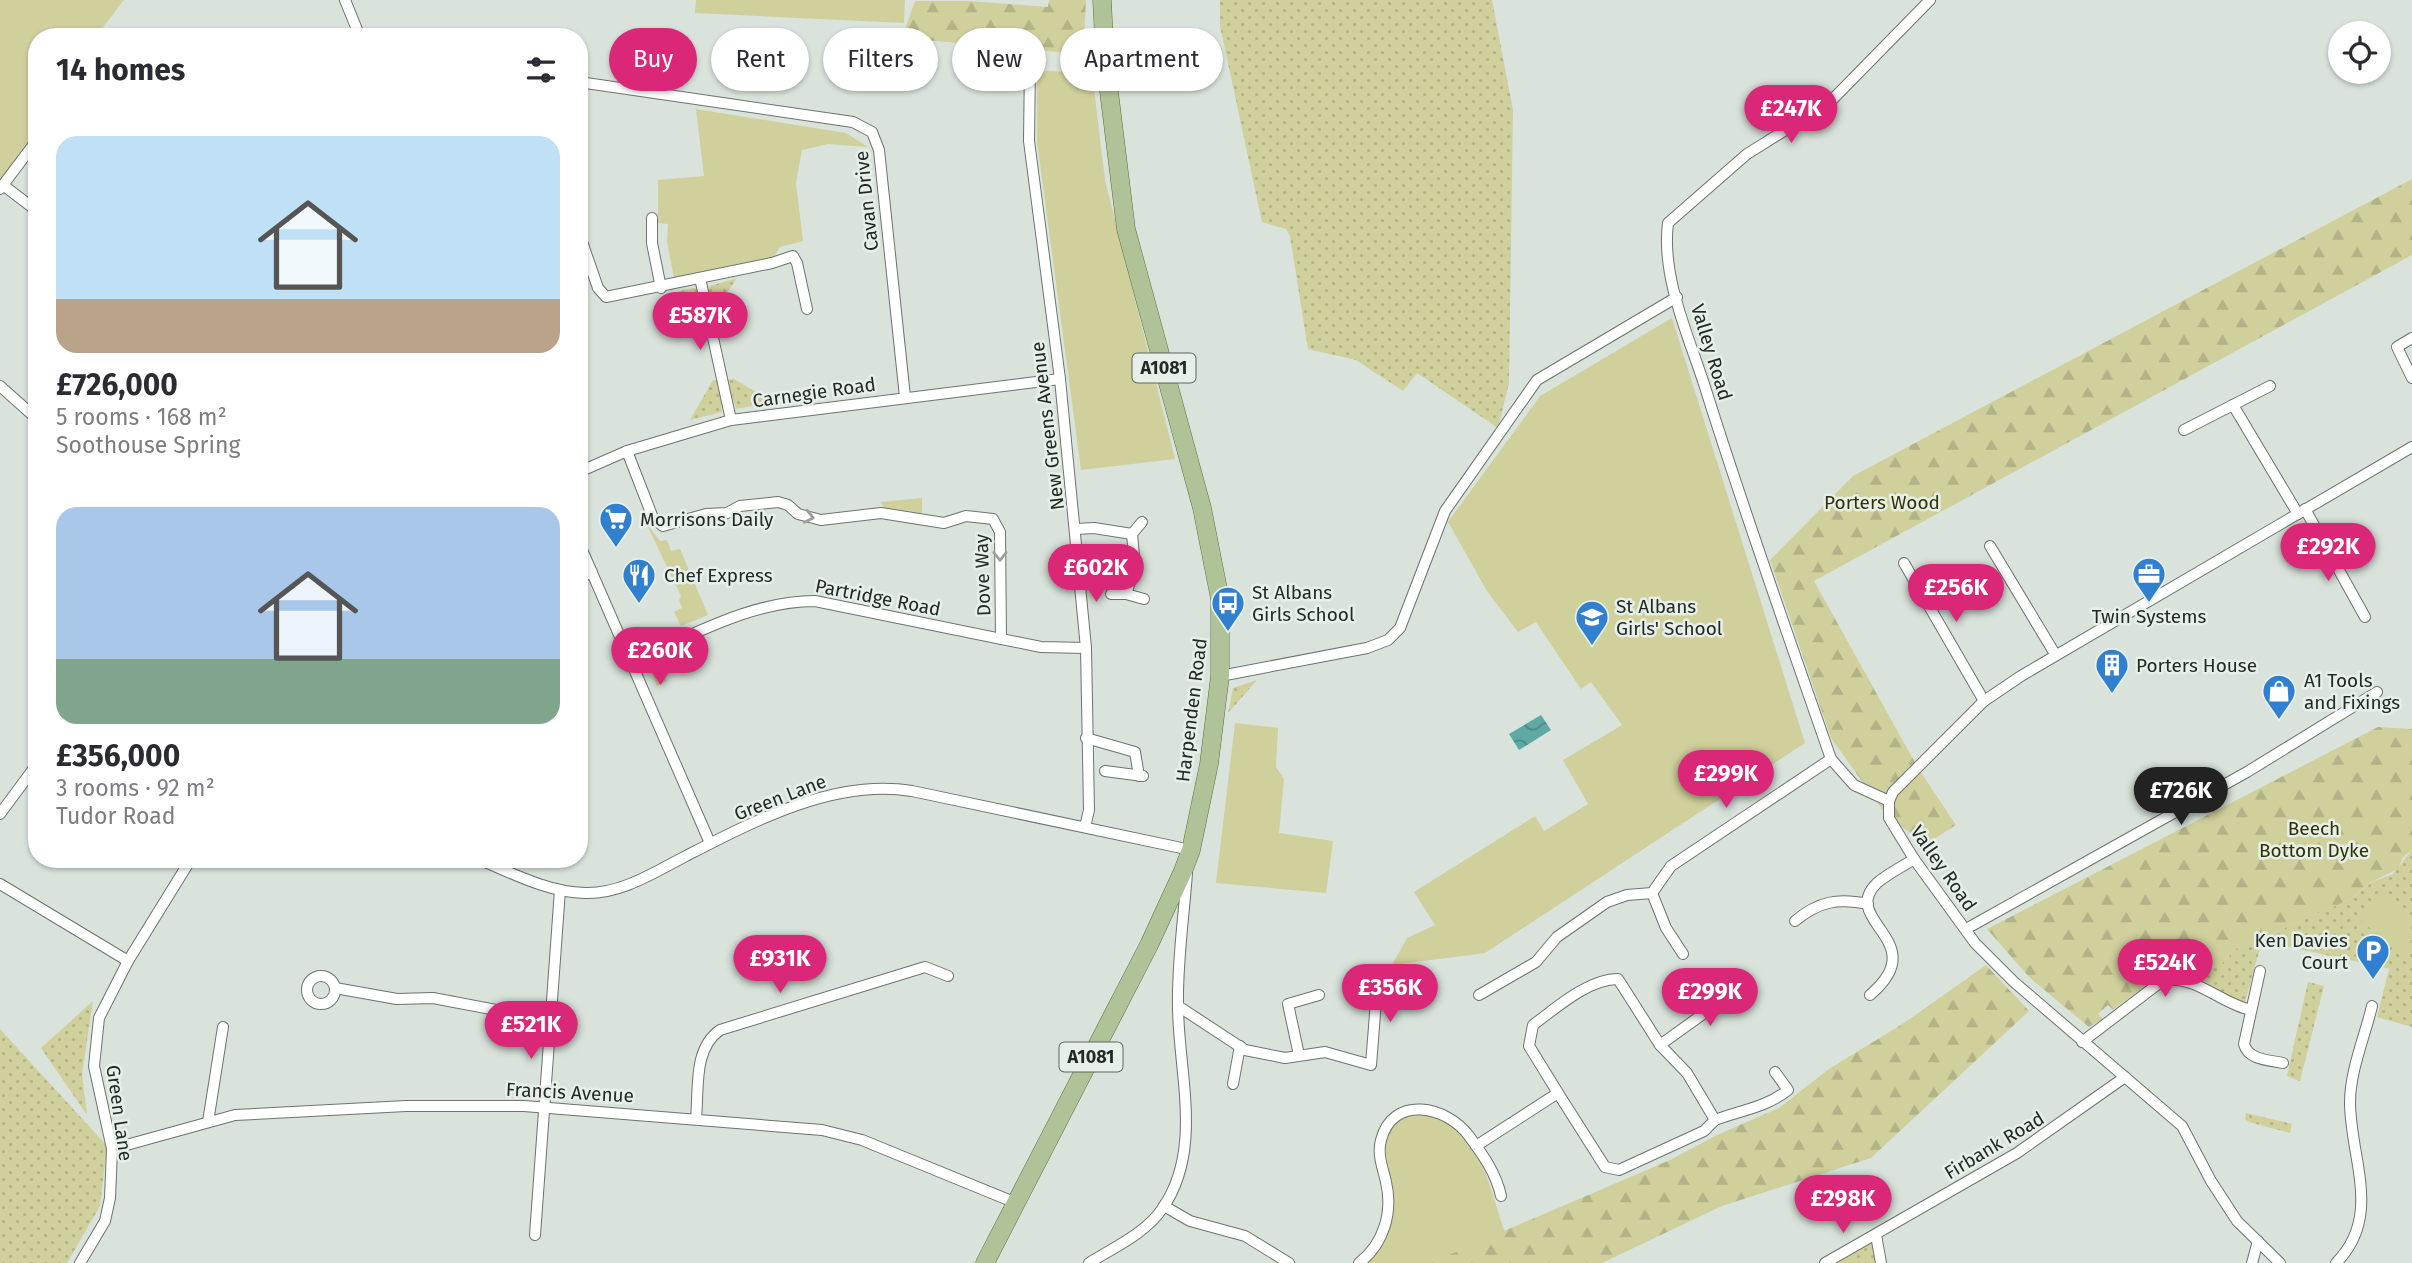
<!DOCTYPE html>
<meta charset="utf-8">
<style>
:root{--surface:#fff;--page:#f2f2f3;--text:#2b2b33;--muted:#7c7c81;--accent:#db2777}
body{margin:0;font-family:"Fira Sans",sans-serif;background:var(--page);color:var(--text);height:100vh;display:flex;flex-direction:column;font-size:26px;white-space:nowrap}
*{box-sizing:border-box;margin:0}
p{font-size:23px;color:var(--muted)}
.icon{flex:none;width:38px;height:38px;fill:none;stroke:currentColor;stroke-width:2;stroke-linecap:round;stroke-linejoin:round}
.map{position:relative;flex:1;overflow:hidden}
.drawer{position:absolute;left:28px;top:28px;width:560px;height:840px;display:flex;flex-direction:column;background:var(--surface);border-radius:28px;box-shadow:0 2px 5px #0004}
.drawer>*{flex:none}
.hud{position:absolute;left:609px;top:28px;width:665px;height:63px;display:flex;gap:14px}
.buttons{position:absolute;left:2328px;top:21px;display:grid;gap:14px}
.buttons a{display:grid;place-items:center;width:63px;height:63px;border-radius:50%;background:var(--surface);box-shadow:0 2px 5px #0004;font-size:35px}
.price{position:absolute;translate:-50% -60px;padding:0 16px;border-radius:24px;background:var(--accent);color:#fff;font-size:23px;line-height:46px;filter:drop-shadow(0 2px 4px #0008)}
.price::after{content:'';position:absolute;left:50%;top:42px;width:21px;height:16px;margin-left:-10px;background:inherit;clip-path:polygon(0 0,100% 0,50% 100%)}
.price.current{background:#222;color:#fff}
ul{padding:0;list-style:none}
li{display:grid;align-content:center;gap:14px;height:371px;padding:0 28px}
li span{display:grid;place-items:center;height:217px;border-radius:21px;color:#555}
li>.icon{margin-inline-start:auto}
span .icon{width:126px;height:126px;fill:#fffc;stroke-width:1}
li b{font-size:30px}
h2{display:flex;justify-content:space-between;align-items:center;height:84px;padding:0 28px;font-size:30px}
.chip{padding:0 24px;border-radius:32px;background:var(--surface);box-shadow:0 2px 5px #0004;font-size:24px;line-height:63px}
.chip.current{background:var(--accent);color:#fff}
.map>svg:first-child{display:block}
.grass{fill:url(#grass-dots)}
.forest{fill:url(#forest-firs)}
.park{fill:#cfd09c}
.water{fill:url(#water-waves)}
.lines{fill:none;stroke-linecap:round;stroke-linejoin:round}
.minor-casing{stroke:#6c746d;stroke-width:12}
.primary-casing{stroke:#5c7244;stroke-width:19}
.minor{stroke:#fff;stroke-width:10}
.primary{stroke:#afc298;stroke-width:18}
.oneway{stroke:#9d9f9d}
.labels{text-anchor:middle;stroke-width:5;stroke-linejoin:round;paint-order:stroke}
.shield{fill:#e6f0e8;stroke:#5f6560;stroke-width:2}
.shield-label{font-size:18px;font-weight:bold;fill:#252926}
.street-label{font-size:19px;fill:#252926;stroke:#e6f0e8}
.park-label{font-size:19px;fill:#323103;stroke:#e6f0e8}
.poi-label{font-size:19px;fill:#252926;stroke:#e6f0e8;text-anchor:start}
</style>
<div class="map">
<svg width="2412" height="1263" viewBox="0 0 2412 1263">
<defs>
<pattern id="grass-dots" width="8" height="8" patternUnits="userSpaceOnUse" patternTransform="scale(1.75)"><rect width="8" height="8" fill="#cfd09c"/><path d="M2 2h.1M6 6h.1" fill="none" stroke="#b2b386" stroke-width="1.8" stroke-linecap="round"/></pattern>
<pattern id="forest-firs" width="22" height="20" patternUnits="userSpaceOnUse" patternTransform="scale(1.75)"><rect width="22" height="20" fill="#cfd09c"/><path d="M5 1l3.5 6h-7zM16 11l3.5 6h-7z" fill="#b2b386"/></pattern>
<pattern id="water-waves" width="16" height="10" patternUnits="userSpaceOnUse" patternTransform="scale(1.75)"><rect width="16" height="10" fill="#5ea9a4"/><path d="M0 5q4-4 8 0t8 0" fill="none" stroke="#4d8a85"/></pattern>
</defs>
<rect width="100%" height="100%" fill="#d9e3db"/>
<g class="grass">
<path d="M1220,0h272l21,110 -4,273 -11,45 -81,-55 -14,18 -47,-31 -48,-11 -18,-113 -4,-7 -24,-7 -42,-196z"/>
<path d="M737,278l-25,36 -4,-21 2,-7z"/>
<path d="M694,288l3,2 8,25 -37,-21z"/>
<path d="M734,379l39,23 -37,7 -9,-29z"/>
<path d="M713,380h6l3,32 -32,8z"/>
<path d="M1257,680l-29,33 5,-25z"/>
<path d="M2412,850v177l-35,-10 12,-48 -23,-8 -3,2 -101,-22 -17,61 -12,-1 -33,-20 -27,-8 22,-7h24l17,-17 115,-50 21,-17 21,-8z"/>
<path d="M2308,982l16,4 -24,95 -13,-5z"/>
<path d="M93,1001l-11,73 5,41 -46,-67z"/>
<path d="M0,1029l107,117 -7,60 -33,57h-67z"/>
<path d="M2246,1113l46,11 -2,9 -41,-11 -4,-3z"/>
<path d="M1876,1235l5,28h-56z"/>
</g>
<g class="forest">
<path d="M1049,0h37l-3,54 -181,-16 13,-37h54l79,6z"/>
<path d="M2412,179v76l-598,326 104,187 38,57 -30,19 -39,-28 -56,-78 -61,-178 83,-84z"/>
<path d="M2378,727l34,2v121l-9,7 -5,12 -27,13 -20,17 -115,50 -17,17c-47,-1 -70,17 -106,44l-5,-5 -10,9 5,5 -14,8 -59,-49 -43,-49z"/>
<path d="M1986,965l43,46 -158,147 -149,48 -120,57h-173l241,-103 47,-25 62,-27 50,-39 75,-46z"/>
</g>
<g class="park">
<path d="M0,0h124l-21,27 -1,10h-65v97l-37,46z"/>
<path d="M696,0h209l-1,23 -209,-10z"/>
<path d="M1037,71l55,1 13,108 70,279 -94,11 -44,-329z"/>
<path d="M696,109l150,24 22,14 -40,-3 -26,6 -6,33 7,58 -23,6 -7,11 -99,20 -7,-36 1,-18 -10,-1v-43l46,-4z"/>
<path d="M1672,318l133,425 -320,210 -93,12 15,-27 28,-13 -21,-33 121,-76 9,15 44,-27 -25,-44 59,-35 -31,-43 -10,7 -45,-67 -18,10 -31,-41 -39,-69 92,-126z"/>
<path d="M922,498v16l-35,-3 -7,-9z"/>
<path d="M646,523l14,18 7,-1 4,11 9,-2 28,66 -27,11 -7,-14 8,-4 -3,-8 2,-4z"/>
<path d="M687,648l9,11 -32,13 3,9 -10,5 -8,-22z"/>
<path d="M1235,723l43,5 -2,39 8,12 -5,54 54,8 -7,52 -110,-10z"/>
<path d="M2380,893l32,27 -3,42 -50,-43z"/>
<path d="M1413,1114c8,0 20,-1 27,2 41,17 52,81 65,116l-76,31h-61c16,-19 27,-39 26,-65 0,-34 -28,-65 19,-84z"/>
</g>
<path class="water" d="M1541,715l10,15 -32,20 -10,-16z"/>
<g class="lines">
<defs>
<g id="minor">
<path d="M345,0l15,37"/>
<path d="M1030,63l-1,78 31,238 26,269 3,162 -4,17"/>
<path d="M579,82l274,40 19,10 7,18 26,247"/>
<path d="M3,185l34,26"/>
<path d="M0,189l37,-49"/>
<path d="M652,218v25l9,45"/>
<path d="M579,233l19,55 8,9 166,-34 21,-7 4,7 10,46"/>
<path d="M700,278l31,142"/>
<path d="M2412,338l-15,9 15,31"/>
<path d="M0,386l37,33"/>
<path d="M2233,405l65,109"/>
<path d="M2184,430l86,-44"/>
<path d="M627,451l26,67 10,8 43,-12 21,-1 13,-7 38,-4 10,3 10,9 23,6 60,-7 63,10 22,-7 27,3 7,13 1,107"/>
<path d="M579,472l48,-21 104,-31 329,-41"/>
<path d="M2305,509l60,108"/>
<path d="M1076,529l18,-1 38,6"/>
<path d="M1132,534l10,-12"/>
<path d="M579,543l131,300"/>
<path d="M1990,546l65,108"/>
<path d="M1904,563l80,138"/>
<path d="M579,578l13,-6"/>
<path d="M1111,594h15l9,-27 -3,-33"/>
<path d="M1126,594l18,5"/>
<path d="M631,661c59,-24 119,-60 184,-60l226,46 45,1"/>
<path d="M1220,676l147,-28 21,-8 12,-12 45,-117 92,-131 140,-83"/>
<path d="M1086,738l49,14 4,24"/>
<path d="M1105,771l38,5"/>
<path d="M1889,801l-35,-16 -23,-26c-43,-124 -87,-247 -126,-372 -16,-50 -44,-110 -37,-164l79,-69 82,-51 101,-103"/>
<path d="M0,814l37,-50"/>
<path d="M478,859c34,14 69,33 107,34 36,1 68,-20 99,-36 68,-35 150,-79 228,-66l279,59"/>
<path d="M0,884l128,77"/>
<path d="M1652,893l19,-27 160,-107"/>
<path d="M1652,893l14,35 17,26"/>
<path d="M1795,921c24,-20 43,-23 73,-17"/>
<path d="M1966,929l281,-157 130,-80"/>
<path d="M2260,971l-16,73c4,16 25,16 39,19"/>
<circle cx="321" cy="990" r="14"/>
<path d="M335,988l62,11 36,-1 116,22"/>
<path d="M1363,988h14"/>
<path d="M1479,995l57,-33 21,-25 50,-35 20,-7 25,-2"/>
<path d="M1870,995c64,-54 -32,-74 7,-112 10,-9 25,-16 37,-24"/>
<path d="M1178,1006l67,44 40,8 40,-6 46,13 6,-77 34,-4"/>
<path d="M2082,1042l80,-61c32,-8 59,23 89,29"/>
<path d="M1660,1045l82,-59"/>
<path d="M1299,1055l-11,-51 31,-9"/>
<path d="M1233,1084l7,-38"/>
<path d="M696,1118c3,-30 -3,-69 24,-88l205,-63 23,9"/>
<path d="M1715,1120c26,-10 50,-12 73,-30l-13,-18"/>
<path d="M208,1122l15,-95"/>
<path d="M1476,1146l82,-53 -29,-47 4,-21c23,-17 55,-46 85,-46l42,66 27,28 28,47 -11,11 -85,39 -14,-3 -47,-74"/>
<path d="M112,1149l123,-34 171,-9h118l298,24 40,10 154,63"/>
<path d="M1164,1206l26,15 55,15 44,27"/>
<path d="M535,1235l25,-345"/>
<path d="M1876,1235l5,28"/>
<path d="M80,1263l25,-42 5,-23 2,-49 -18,-83 5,-48 29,-57 63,-102"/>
<path d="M1089,1263c24,-15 57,-30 73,-54 42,-59 16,-138 16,-203 -1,-44 6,-90 9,-133"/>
<path d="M1359,1263c25,-19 34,-51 27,-81 -3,-14 -9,-27 -5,-42 12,-46 66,-34 88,-4 14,19 27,37 32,60"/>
<path d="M1825,1263l192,-110 108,-76"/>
<path d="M2252,1263l6,-22"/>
<path d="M2280,1263l-43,-42 -26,-40 -29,-55 -168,-144 -39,-39 -61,-84 -25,-41v-17l4,-9 91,-91 37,-25 391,-229"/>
<path d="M2336,1263c47,-47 14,-105 14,-161 0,-31 15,-66 22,-96"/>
</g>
<path id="primary" d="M985,1263l164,-318 34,-74 8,-21 18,-86 11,-88v-77l-18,-91 -76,-279 -21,-170 -3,-59"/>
</defs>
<use href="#minor" class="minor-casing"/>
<use href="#primary" class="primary-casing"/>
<use href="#minor" class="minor"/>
<use href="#primary" class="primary"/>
</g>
<defs><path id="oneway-chevron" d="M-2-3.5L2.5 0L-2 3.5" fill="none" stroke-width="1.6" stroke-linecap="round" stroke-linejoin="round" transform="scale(1.75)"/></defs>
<g class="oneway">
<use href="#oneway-chevron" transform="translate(809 517) rotate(13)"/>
<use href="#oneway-chevron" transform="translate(1000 556) rotate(90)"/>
</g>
<defs>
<symbol id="supermarket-pin" viewBox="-11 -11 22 30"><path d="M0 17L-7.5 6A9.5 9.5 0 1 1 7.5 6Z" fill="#317fcf" stroke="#e6f0e8"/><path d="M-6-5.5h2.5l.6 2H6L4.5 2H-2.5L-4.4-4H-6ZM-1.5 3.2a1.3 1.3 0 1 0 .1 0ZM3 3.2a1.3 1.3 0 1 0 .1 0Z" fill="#fff"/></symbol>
<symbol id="office-pin" viewBox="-11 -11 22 30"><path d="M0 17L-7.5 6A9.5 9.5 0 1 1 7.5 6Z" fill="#317fcf" stroke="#e6f0e8"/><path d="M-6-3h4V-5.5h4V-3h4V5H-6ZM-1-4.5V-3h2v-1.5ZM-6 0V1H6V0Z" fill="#fff"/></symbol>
<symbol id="restaurant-pin" viewBox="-11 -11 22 30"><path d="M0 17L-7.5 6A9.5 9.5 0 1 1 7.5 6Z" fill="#317fcf" stroke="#e6f0e8"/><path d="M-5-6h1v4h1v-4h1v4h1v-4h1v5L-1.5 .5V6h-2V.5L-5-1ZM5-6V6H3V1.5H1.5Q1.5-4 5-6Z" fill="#fff"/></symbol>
<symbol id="bus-pin" viewBox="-11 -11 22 30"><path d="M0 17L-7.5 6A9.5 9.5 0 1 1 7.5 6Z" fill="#317fcf" stroke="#e6f0e8"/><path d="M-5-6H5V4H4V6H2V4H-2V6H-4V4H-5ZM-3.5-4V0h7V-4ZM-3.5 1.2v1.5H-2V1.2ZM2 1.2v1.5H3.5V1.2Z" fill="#fff"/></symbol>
<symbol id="school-pin" viewBox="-11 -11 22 30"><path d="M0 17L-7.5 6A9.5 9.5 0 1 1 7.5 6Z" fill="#317fcf" stroke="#e6f0e8"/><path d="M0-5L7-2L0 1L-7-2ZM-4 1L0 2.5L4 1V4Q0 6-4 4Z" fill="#fff"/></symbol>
<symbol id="building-pin" viewBox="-11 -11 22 30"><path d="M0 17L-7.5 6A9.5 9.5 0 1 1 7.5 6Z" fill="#317fcf" stroke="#e6f0e8"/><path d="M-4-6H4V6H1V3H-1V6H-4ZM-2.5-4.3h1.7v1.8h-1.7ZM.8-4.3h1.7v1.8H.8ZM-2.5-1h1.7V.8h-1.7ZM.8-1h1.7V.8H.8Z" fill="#fff"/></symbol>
<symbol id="shop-pin" viewBox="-11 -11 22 30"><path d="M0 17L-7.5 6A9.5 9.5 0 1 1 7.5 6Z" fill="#317fcf" stroke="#e6f0e8"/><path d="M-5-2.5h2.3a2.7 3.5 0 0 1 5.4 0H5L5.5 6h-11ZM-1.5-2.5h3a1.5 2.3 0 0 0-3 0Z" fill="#fff"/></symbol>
<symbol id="parking-pin" viewBox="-11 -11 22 30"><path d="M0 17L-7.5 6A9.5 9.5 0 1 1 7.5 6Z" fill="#317fcf" stroke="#e6f0e8"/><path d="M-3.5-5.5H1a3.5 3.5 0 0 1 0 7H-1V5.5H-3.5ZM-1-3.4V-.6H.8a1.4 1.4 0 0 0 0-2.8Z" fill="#fff"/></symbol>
</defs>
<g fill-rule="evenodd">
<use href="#supermarket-pin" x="597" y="500" width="38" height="52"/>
<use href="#office-pin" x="2130" y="555" width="38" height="52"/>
<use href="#restaurant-pin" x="620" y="556" width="38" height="52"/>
<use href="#bus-pin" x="1209" y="584" width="38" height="52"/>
<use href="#school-pin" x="1573" y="598" width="38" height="52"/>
<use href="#building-pin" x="2093" y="646" width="38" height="52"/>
<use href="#shop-pin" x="2260" y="672" width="38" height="52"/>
<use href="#parking-pin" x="2354" y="932" width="38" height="52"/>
</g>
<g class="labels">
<g class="shield">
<rect x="1132.5" y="353.5" width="63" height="29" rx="5"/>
<rect x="1059.5" y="1042.5" width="63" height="29" rx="5"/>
</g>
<g class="shield-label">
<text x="1164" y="374">A1081</text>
<text x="1091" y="1063">A1081</text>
</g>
<g class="street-label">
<text transform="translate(866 201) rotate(-96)" y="7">Cavan Drive</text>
<text transform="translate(1712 352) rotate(73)" y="7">Valley Road</text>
<text transform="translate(814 392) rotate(-8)" y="7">Carnegie Road</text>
<text transform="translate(1047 426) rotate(-97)" y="7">New Greens Avenue</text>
<text transform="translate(982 575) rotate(-92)" y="7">Dove Way</text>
<text transform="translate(878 597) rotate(11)" y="7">Partridge Road</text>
<text transform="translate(1191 710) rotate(-83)" y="7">Harpenden Road</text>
<text transform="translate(780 797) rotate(-21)" y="7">Green Lane</text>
<text transform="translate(1944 868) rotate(55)" y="7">Valley Road</text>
<text transform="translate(570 1092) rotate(3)" y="7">Francis Avenue</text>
<text transform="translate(120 1113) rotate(82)" y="7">Green Lane</text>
<text transform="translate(1994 1145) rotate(-31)" y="7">Firbank Road</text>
</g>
<g class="park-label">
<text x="1882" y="509">Porters Wood</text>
<text x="2314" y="835">Beech<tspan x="2314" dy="22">Bottom Dyke</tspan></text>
</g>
<g class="poi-label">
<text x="640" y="526">Morrisons Daily</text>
<text x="664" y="582">Chef Express</text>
<text x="1252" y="599">St Albans<tspan x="1252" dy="22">Girls School</tspan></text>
<text x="1616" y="613">St Albans<tspan x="1616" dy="22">Girls' School</tspan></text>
<text x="2149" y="623" text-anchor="middle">Twin Systems</text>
<text x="2136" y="672">Porters House</text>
<text x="2304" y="687">A1 Tools<tspan x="2304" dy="22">and Fixings</tspan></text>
<text x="2348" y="947" text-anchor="end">Ken Davies<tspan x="2348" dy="22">Court</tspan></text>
</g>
</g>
</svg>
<div class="buttons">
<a><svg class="icon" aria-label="locate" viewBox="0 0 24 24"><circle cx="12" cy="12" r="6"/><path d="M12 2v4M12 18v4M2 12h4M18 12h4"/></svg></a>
</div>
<b class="price" style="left:1791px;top:145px">£247K</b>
<b class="price" style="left:700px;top:352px">£587K</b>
<b class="price" style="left:2328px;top:583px">£292K</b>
<b class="price" style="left:1096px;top:604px">£602K</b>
<b class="price" style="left:1956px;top:624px">£256K</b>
<b class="price" style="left:660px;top:687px">£260K</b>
<b class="price" style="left:1726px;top:810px">£299K</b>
<b class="price current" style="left:2181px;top:827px">£726K</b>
<b class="price" style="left:780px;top:995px">£931K</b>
<b class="price" style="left:2165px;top:999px">£524K</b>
<b class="price" style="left:1390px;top:1024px">£356K</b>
<b class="price" style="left:1710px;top:1028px">£299K</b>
<b class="price" style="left:531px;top:1061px">£521K</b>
<b class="price" style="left:1843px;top:1235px">£298K</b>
<div class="hud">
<a class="chip current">Buy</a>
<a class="chip">Rent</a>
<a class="chip">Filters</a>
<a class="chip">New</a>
<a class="chip">Apartment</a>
</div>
<section class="drawer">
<h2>14 homes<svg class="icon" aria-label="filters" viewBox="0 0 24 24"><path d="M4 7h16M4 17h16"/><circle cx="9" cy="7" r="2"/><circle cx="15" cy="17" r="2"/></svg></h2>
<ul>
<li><span style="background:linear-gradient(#bfe0f5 75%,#b9a48a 0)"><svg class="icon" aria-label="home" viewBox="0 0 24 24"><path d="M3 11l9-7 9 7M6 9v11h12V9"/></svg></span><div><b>£726,000</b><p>5 rooms · 168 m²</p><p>Soothouse Spring</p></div></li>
<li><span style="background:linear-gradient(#a9c7e8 70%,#7fa58c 0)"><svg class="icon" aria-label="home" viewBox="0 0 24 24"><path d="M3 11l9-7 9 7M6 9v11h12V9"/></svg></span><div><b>£356,000</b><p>3 rooms · 92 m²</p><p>Tudor Road</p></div></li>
</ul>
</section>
</div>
